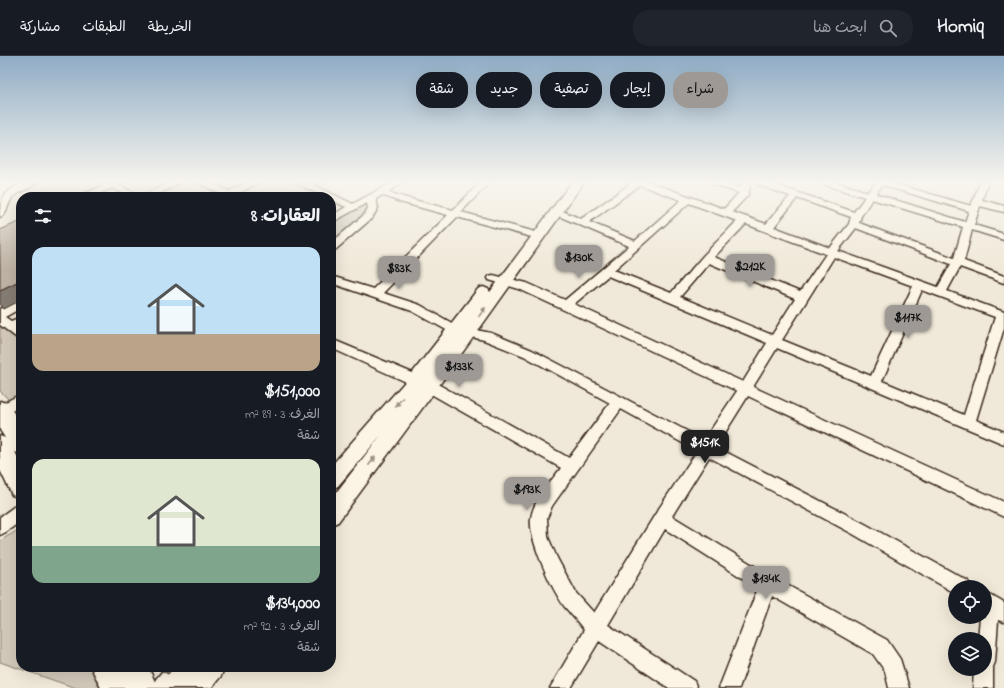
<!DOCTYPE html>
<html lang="ar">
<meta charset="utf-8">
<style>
:root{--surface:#171b24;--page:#20242c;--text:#f1f3f6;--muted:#9ea1a6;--line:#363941;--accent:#9f9995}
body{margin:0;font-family:"Indie Flower","Playpen Sans Arabic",sans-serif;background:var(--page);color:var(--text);direction:rtl;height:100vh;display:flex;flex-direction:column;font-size:15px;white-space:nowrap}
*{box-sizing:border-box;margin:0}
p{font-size:13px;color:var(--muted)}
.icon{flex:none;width:22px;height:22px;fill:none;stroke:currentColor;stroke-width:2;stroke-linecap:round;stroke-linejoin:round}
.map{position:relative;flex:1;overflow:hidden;direction:ltr}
.side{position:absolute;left:16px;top:136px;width:320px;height:480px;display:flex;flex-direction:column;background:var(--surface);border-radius:16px;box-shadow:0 4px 16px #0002;direction:rtl}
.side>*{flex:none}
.top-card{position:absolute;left:348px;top:16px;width:380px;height:36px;direction:rtl;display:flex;gap:8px}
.controls{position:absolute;left:948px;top:524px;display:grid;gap:8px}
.controls a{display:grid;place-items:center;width:44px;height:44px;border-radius:50%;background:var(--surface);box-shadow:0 4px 16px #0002;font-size:20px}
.price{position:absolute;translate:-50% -34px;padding:0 9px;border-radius:8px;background:var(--accent);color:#111;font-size:13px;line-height:26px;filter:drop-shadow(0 1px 2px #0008)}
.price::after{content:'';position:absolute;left:50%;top:24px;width:12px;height:9px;margin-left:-6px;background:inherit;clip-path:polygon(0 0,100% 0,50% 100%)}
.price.current{background:#222;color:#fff}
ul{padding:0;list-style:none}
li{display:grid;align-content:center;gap:8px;height:212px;padding:0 16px}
li span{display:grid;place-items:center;height:124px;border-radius:12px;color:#555}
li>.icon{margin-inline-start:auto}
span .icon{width:72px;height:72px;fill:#fffc;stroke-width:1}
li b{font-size:17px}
h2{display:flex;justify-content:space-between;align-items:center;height:48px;padding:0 16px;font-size:17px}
.pill{padding:0 14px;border-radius:16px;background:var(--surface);box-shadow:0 4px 16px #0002;font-size:14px;line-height:36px}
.pill.current{background:var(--accent);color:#111}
header{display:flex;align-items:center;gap:24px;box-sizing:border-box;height:56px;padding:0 20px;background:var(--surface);border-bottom:1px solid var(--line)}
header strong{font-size:19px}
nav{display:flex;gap:22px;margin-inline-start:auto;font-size:14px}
.search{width:280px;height:36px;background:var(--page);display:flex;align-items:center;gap:10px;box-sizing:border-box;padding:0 14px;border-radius:16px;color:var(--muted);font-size:15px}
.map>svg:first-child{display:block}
.green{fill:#d2c9ba;stroke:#867a6c}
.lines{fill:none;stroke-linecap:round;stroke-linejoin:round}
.minor-casing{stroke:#3b2a1e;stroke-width:3}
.tertiary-casing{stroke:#3b2a1e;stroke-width:3}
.primary-casing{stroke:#3b2a1e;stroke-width:3}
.minor{fill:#fcf5e5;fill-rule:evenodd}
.tertiary{fill:#fcf5e5;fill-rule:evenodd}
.primary{fill:#fcf5e5;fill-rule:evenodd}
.shaded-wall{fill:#857d73;stroke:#3b2a1e}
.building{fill:#beb3a4;stroke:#3b2a1e}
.oneway{fill:#9c9082}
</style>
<header>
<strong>Homiq</strong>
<div class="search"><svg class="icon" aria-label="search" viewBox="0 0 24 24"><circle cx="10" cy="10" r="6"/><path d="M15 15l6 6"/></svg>ابحث هنا</div>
<nav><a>الخريطة</a><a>الطبقات</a><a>مشاركة</a></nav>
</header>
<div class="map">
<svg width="1004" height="632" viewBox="0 0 1004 632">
<rect width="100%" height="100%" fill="#f0e9d9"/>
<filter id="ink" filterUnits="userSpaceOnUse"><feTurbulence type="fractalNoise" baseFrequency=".025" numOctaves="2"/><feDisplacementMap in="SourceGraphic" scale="8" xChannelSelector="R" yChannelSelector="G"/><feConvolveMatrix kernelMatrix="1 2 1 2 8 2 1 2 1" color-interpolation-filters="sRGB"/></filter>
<g filter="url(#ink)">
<g class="green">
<path d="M369,149l1,5 -39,35v-22l30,-17z"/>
<path d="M0,267l21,17v50l-11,11 -10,-10z"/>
<path d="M21,472v139h75l9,21h-29l-76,-26v-121z"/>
</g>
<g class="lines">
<defs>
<g id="minor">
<path d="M26,126h11c-6,7 -17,8 -24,15 -5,5 -6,18 -13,20 0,-21 6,-27 26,-35z"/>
<path d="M112,126h11l-4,3 22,11 30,-14h11l-29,15h-23l-18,-9 -20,9h-13l2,-2z"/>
<path d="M200,126h10l19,9 19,-9h11l-23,13 2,2h-12l-25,-13z"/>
<path d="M297,126h11l45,22 40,-22h10l-15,10 18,6 47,12 28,-28h9l-29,30 82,22 1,2 -1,2 -4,1 -82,-22 -74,76 37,12 37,21 34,7 41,17 172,90 33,-49 -218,-102 -30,-9 -1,-2 1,-2 4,-1 34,8 38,17 64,-54 -75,-32 -2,-2 2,-2h6l21,9 52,-37h16l75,27 15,-16 -27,-9 -1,-2h12l18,6 2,-6h8l-3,13 -16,17 34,12 24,-28 -34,-12 -1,-2h12l87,30 11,-15 -42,-13 -1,-2h13l33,10 8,-10h13l82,24 9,-24h8l-6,18 22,6v6l-24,-6 -6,19 30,9v6l-32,-10 -8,31 40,15v7l-44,-16 -13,24 57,21v16l-28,92 28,12v12l-227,-96 -24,39 251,115v15l-256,-121 -32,51 149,77 103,57 3,6h-16v6l-102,-59 -144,-77 -37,59 102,62 113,62 13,19 9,29h-20l-4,-17 -12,-17 -101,-58 -33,92h-20l39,-100 -93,-59 -57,96 86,56 3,7h-28l-70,-47 -28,47h-21l34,-58c-6,-8 -13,-16 -20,-24 -12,-17 -36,-67 -33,-88 3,-19 19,-35 30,-50l-137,-78 -93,-42v-9l103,43 135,76 41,-55 -86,-47 -40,-16 -34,-8 -38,-21 -81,-28v-7l42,13 75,-74 -48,-13 -18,-7 -6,4 2,9 -6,10 -37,32 -4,1v-8l34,-29 3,-6 -1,-5 -36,20v-7l15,-9 -15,-7v-3h-6l-27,-13zM640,129l41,15 -46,41 -46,-19zM882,129l87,26 -4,11 -89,-28zM797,142l54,19 -2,7 -19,24 -56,-21zM872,143l91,28 -9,31 -95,-35 2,-7zM689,147l48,18 -34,35 -32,37 -57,-23zM746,168l80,30 -26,38 -86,-35zM856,172l95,36 -13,23 -100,-36zM834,201l79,29 -42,90 -89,-36zM709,207l86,36 -23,36 -92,-38zM608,220l159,67 -24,39 -169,-78zM922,234l73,27 -31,98 -82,-34zM621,353l76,42 -41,62 -62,100 -18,-20 -19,-35 -9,-21 -1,-19 5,-12z"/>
<path d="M21,243v9l-16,9 6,4 10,-4v9l-2,1 2,2v10l-4,-1 -17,-13v-16z"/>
<path d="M21,338v12l-21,11v-12z"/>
<path d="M21,448v17l-15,11 -6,3v-18l15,-11z"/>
<path d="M985,536l19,11v19l-6,-2 -3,42 -2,5v21h-20l1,-19h11v-30h-7l2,-22h5z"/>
</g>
<g id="tertiary">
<path d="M572,126h12l-149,209 -97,131 -7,3v-26l50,-64 -43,51 -7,3v-23l79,-90 68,-87 5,-2 5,2 2,3z"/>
<path d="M166,611h29l-1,1 1,-1h30l-4,9 -10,12h-59l4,-9z"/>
</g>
<g id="primary">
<path d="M0,345l8,3 13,20v30l-6,-2 6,11v35l-9,-3 -12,-25v-34l5,2 -5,-8z"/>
<path d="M91,611h57l10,21h-57z"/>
</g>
</defs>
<use href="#minor" class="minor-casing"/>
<use href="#tertiary" class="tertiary-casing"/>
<use href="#primary" class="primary-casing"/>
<use href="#minor" class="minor"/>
<use href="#tertiary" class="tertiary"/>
<use href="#primary" class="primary"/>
</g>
<g class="shaded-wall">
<path d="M21,224v20l-17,9 -4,-5v-14z"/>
<path d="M155,611h19l-6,7z"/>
</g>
<path class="building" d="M21,165v59l-21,10v-60z"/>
<defs><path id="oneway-solid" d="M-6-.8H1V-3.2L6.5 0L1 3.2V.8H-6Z"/></defs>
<g class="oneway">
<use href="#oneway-solid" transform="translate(482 256) rotate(-54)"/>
<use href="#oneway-solid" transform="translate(399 346) rotate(131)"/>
<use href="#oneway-solid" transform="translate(372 405) rotate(-53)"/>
</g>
</g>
<linearGradient id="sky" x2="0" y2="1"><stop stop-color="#8facc5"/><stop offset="0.59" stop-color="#f8f5ee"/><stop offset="1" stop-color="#f8f5ee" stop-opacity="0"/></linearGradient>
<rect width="1004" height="214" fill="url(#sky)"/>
</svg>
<div class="controls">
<a><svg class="icon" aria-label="locate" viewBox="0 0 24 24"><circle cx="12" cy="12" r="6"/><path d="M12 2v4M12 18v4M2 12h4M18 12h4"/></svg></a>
<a><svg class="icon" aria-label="layers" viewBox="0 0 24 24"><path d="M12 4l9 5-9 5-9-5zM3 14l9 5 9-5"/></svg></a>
</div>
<b class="price" style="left:579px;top:223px">$130K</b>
<b class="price" style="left:750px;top:232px">$212K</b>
<b class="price" style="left:399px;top:234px">$83K</b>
<b class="price" style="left:908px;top:283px">$117K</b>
<b class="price" style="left:459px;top:332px">$133K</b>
<b class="price current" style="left:705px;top:408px">$151K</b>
<b class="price" style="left:527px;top:455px">$193K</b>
<b class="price" style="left:766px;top:544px">$134K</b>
<div class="top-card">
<a class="pill current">شراء</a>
<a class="pill">إيجار</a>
<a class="pill">تصفية</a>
<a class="pill">جديد</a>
<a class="pill">شقة</a>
</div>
<section class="side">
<h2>العقارات: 8<svg class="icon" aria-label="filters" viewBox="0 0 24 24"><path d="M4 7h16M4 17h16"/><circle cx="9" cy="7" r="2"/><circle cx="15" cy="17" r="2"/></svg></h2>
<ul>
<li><span style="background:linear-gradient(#bfe0f5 70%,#b9a48a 0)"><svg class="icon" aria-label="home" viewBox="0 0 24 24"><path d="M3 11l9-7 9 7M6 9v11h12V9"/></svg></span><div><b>$151,000</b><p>الغرف: 3 · 89 m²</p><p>شقة</p></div></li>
<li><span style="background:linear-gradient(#dfe7d0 70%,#7fa58c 0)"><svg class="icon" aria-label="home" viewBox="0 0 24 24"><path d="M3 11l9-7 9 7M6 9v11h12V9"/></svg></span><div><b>$134,000</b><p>الغرف: 3 · 92 m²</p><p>شقة</p></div></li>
</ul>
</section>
</div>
